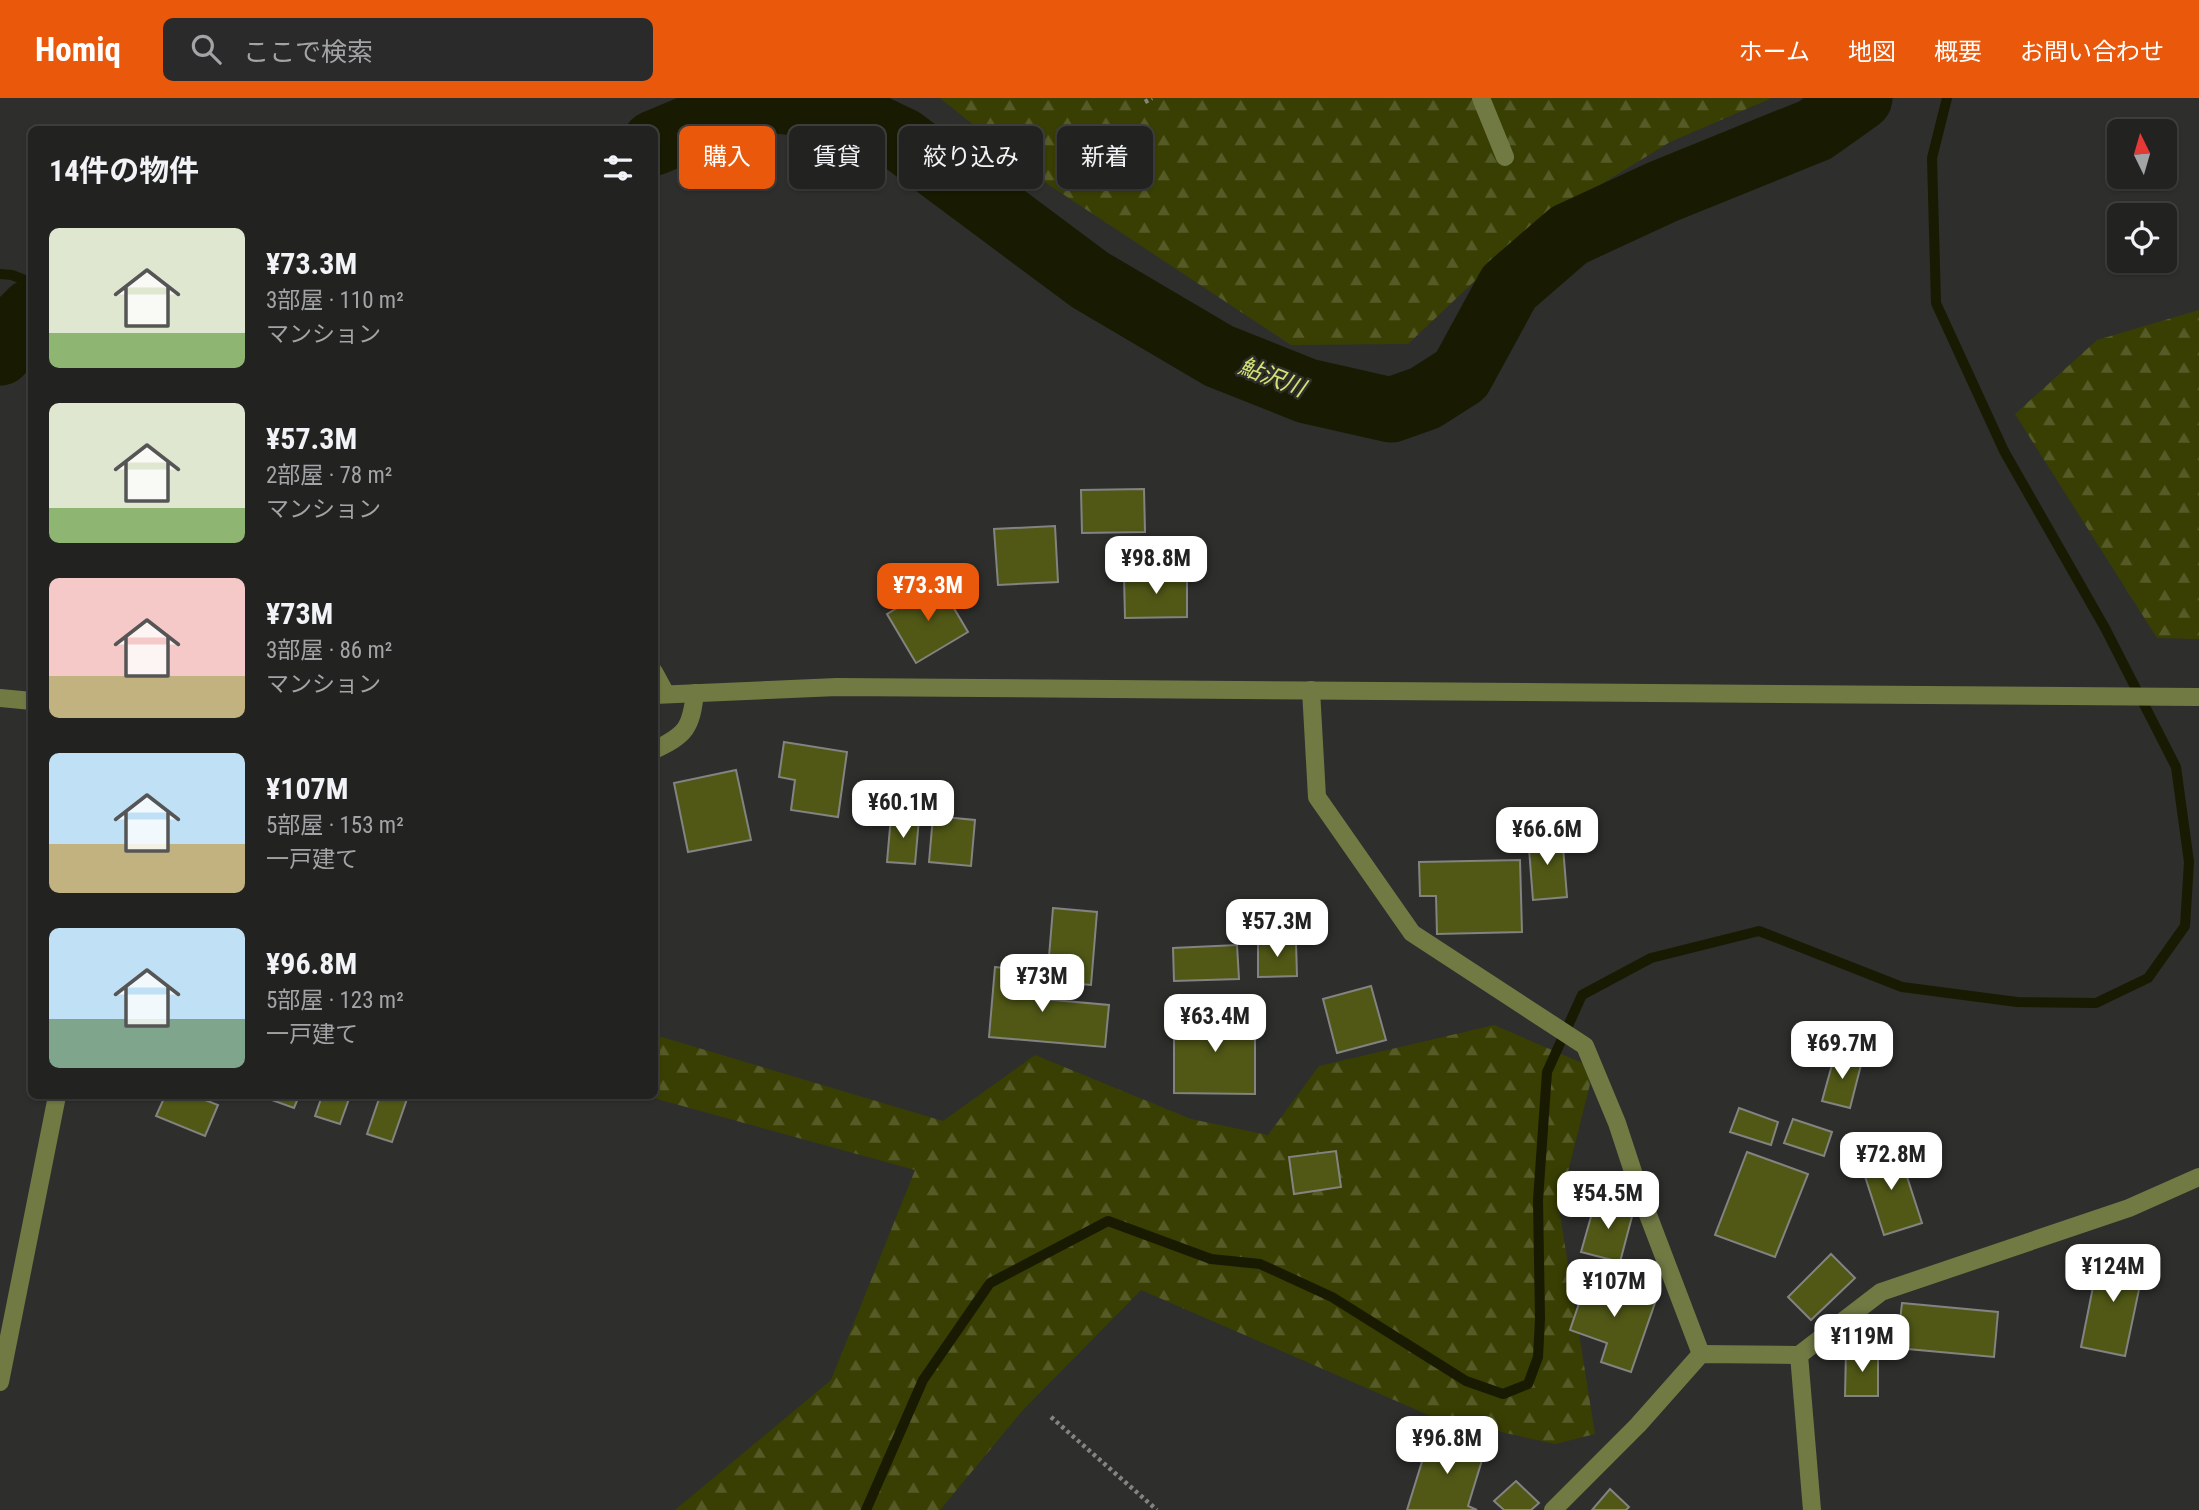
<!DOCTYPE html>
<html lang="ja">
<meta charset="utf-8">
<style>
:root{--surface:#222221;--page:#2a2a2a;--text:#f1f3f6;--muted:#a2a4a5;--line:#3f3f3f;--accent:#ea580c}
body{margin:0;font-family:"Roboto Condensed","Noto Sans JP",sans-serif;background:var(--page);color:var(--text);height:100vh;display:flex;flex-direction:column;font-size:26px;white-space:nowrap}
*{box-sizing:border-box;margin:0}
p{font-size:23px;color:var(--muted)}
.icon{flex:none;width:38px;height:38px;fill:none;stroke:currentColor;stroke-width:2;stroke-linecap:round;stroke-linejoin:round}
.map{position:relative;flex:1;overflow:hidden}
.side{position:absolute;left:28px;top:28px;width:630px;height:973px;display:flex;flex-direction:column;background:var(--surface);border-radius:10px;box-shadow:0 2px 5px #0004,0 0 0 2px var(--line)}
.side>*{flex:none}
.guide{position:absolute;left:679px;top:28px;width:665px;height:63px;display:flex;gap:14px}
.needle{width:46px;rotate:355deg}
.fabs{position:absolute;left:2107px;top:21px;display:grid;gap:14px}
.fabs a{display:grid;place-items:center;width:70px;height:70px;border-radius:10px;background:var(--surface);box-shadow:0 2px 5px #0004,0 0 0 2px var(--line);font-size:35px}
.price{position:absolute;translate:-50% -60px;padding:0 16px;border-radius:14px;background:#fff;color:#222;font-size:23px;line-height:46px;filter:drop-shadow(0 2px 4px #0008)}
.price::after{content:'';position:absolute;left:50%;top:42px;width:21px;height:16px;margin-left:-10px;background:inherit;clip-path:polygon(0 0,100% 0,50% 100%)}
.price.current{background:var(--accent);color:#fff}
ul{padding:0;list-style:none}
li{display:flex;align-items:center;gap:21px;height:175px;padding:0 21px}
li span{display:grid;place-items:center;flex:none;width:196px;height:140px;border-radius:10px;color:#555}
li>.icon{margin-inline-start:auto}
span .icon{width:84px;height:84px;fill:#fffc;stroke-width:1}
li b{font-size:30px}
h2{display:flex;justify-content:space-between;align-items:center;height:84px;padding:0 21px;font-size:30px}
.chip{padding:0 24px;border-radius:10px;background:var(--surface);box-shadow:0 2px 5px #0004,0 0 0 2px var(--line);font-size:24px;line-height:63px}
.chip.current{background:var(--accent);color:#fff}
header{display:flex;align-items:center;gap:42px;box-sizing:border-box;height:98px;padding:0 35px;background:var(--accent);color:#fff}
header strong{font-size:33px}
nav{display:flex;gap:38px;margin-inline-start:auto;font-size:24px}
.search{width:490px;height:63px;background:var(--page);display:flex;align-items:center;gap:18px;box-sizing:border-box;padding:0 24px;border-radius:10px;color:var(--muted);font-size:26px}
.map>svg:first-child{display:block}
.forest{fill:url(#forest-firs)}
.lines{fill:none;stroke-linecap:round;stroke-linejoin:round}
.stream{stroke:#181b02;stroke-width:10}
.river{stroke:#181b02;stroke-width:65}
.building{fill:#515816;stroke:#838381;stroke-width:2}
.path{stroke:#848583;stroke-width:4.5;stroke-dasharray:3.5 3.5;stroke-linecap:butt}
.minor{stroke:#727a44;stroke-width:18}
.labels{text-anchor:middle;stroke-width:5;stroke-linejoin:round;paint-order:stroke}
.water-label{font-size:23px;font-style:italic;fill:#d5e372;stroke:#2e2e2c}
</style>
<header>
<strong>Homiq</strong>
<div class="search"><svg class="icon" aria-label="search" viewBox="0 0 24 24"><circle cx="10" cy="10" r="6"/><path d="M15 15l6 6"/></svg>ここで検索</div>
<nav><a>ホーム</a><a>地図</a><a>概要</a><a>お問い合わせ</a></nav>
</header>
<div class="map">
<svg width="2199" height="1412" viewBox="0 0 2199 1412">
<defs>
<pattern id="forest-firs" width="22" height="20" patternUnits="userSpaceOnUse" patternTransform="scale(1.75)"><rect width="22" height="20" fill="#393f03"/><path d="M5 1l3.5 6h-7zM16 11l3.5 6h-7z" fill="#555a27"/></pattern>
</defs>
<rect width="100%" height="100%" fill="#2e2e2c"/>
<g class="forest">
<path d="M940,0h832l-102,44 -137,84 -125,118 -117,1 -248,-164z"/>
<path d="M2199,212v329l-42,-1 -142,-224 82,-74z"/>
<path d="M1494,927l100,43 -35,140 36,226 -40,10 -122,-27 -292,-127 -118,120 -83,100h-265l156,-130 84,-210 -269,-74h8l1,-61 288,86 92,-66 156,64 77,16 51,-69z"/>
</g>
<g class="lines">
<g class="stream">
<path d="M0,176l12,1 20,8"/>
<path d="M866,1412l57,-130 67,-97 118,-62 103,38 49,5 72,33 134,84 37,13 25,-10 10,-27 2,-38 -2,-119 9,-128 35,-77 69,-37 108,-27 143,56 115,15 79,1 52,-25 37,-52 4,-64 -13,-95 -71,-139 -101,-177 -68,-148 -4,-145 15,-60"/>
</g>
<g class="river">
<path d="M654,45l64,-27 46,-16 67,6 71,34 188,140 129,76 88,35 84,19 34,-12 36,-23 48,-88 60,-52 93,-43 153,-62 45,-32"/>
<path d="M0,255l21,-31 11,-11"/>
</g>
</g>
<g class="building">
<path d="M1144,391l1,43 -63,1 -1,-43z"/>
<path d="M1055,428l3,56 -60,3 -4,-56z"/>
<path d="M1187,477v42l-62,1 -1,-42z"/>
<path d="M939,485l29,49 -52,31 -29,-49z"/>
<path d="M784,644l63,10 -9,65 -47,-7 4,-30 -16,-3z"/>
<path d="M736,672l15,70 -63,12 -14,-69z"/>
<path d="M891,718l28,3 -4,45 -28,-2z"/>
<path d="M933,718l42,4 -4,46 -42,-4z"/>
<path d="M1562,736l5,63 -34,3 -5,-64z"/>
<path d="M1520,762l2,72 -85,2 -1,-38h-16l-1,-34z"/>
<path d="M1053,810l44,4 -6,73 -44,-4z"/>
<path d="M1258,844h38l1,34 -39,1z"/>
<path d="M1237,847l2,34 -65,2 -1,-33z"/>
<path d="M995,869l40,4 -3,27 77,7 -4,42 -116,-10z"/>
<path d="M1371,888l15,54 -49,13 -14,-54z"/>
<path d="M1174,917h81v79l-81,-1z"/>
<path d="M1835,956l27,7 -12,47 -28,-7z"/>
<path d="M165,998h30l23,9 -13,31 -49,-20z"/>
<path d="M271,998h28l-5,12 -25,-9z"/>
<path d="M322,998h28l-10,28 -25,-8z"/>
<path d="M380,998h28l-16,46 -25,-8z"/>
<path d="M1739,1010l39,14 -7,23 -41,-13z"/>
<path d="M1793,1021l39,13 -8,24 -40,-13z"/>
<path d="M1898,1051l24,74 -38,12 -24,-74z"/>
<path d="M1336,1053l5,36 -47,7 -5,-37z"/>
<path d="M1747,1054l61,22 -33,83 -60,-22z"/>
<path d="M1596,1101l38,10 -14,53 -39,-10z"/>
<path d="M2100,1154l45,9 -20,95 -44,-9z"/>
<path d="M1831,1156l24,24 -44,42 -23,-23z"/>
<path d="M1589,1176l68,23 -26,75 -30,-10 6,-19 -37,-13z"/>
<path d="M1902,1205l96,9 -4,45 -97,-9z"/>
<path d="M1846,1253h32v45h-33z"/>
<path d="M1430,1338l56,11 -18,59 9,4h-70z"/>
<path d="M1516,1383l23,22 -8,7h-27l-10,-9z"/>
<path d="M1610,1391l19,18 -3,3h-34z"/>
</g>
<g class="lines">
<g class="path">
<path d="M1145,4l7,-4"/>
<path d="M1051,1319l106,93"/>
</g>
<g class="minor">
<path d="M1481,0l24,59"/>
<path d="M654,574l12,22"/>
<path d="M1311,592l6,107 95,136 173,113 32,77 25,76 59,155"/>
<path d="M654,597l183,-8 1362,10"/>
<path d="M0,600l32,3"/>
<path d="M654,652c32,-15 37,-22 41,-57"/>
<path d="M1799,1257l13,155"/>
<path d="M0,1284l57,-286"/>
<path d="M1553,1412l85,-85 63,-71 98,1 82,-63 248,-84 70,-31"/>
</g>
</g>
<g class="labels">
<g class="water-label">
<text transform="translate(1272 279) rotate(21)" y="8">鮎沢川</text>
</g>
</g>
</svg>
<div class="fabs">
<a><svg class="needle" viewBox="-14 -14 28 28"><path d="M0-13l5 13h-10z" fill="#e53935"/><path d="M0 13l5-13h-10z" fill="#a2a4a5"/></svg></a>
<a><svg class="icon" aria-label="locate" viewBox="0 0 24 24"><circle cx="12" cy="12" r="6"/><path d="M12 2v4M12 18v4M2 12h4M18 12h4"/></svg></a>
</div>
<b class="price" style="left:1156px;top:498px">¥98.8M</b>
<b class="price current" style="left:928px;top:525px">¥73.3M</b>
<b class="price" style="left:903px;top:742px">¥60.1M</b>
<b class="price" style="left:1547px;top:769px">¥66.6M</b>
<b class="price" style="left:1277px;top:861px">¥57.3M</b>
<b class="price" style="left:1042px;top:916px">¥73M</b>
<b class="price" style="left:1215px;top:956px">¥63.4M</b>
<b class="price" style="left:1842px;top:983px">¥69.7M</b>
<b class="price" style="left:1891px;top:1094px">¥72.8M</b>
<b class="price" style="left:1608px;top:1133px">¥54.5M</b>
<b class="price" style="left:2113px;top:1206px">¥124M</b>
<b class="price" style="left:1614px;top:1221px">¥107M</b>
<b class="price" style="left:1862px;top:1276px">¥119M</b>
<b class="price" style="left:1447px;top:1378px">¥96.8M</b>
<div class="guide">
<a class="chip current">購入</a>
<a class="chip">賃貸</a>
<a class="chip">絞り込み</a>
<a class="chip">新着</a>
</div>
<section class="side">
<h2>14件の物件<svg class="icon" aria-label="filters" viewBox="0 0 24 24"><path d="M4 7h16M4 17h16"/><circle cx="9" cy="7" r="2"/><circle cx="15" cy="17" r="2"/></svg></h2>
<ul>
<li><span style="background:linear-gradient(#dfe7d0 75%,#8fb573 0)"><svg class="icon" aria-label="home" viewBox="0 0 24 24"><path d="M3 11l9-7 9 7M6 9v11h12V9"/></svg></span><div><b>¥73.3M</b><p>3部屋 · 110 m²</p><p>マンション</p></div></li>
<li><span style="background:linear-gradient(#dfe7d0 75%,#8fb573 0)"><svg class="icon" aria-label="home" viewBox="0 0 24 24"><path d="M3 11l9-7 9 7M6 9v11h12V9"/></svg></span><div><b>¥57.3M</b><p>2部屋 · 78 m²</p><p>マンション</p></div></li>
<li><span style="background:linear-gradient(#f6c9c9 70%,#c2b280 0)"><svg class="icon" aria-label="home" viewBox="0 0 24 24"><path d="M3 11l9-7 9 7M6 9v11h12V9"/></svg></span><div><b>¥73M</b><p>3部屋 · 86 m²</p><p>マンション</p></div></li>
<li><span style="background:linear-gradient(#bfe0f5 65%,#c2b280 0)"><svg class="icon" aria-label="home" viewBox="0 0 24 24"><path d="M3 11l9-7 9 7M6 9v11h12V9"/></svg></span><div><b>¥107M</b><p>5部屋 · 153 m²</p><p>一戸建て</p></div></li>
<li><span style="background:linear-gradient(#bfe0f5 65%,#7fa58c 0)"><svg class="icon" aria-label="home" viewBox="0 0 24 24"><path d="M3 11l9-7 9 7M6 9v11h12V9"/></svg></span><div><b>¥96.8M</b><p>5部屋 · 123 m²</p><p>一戸建て</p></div></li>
</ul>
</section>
</div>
